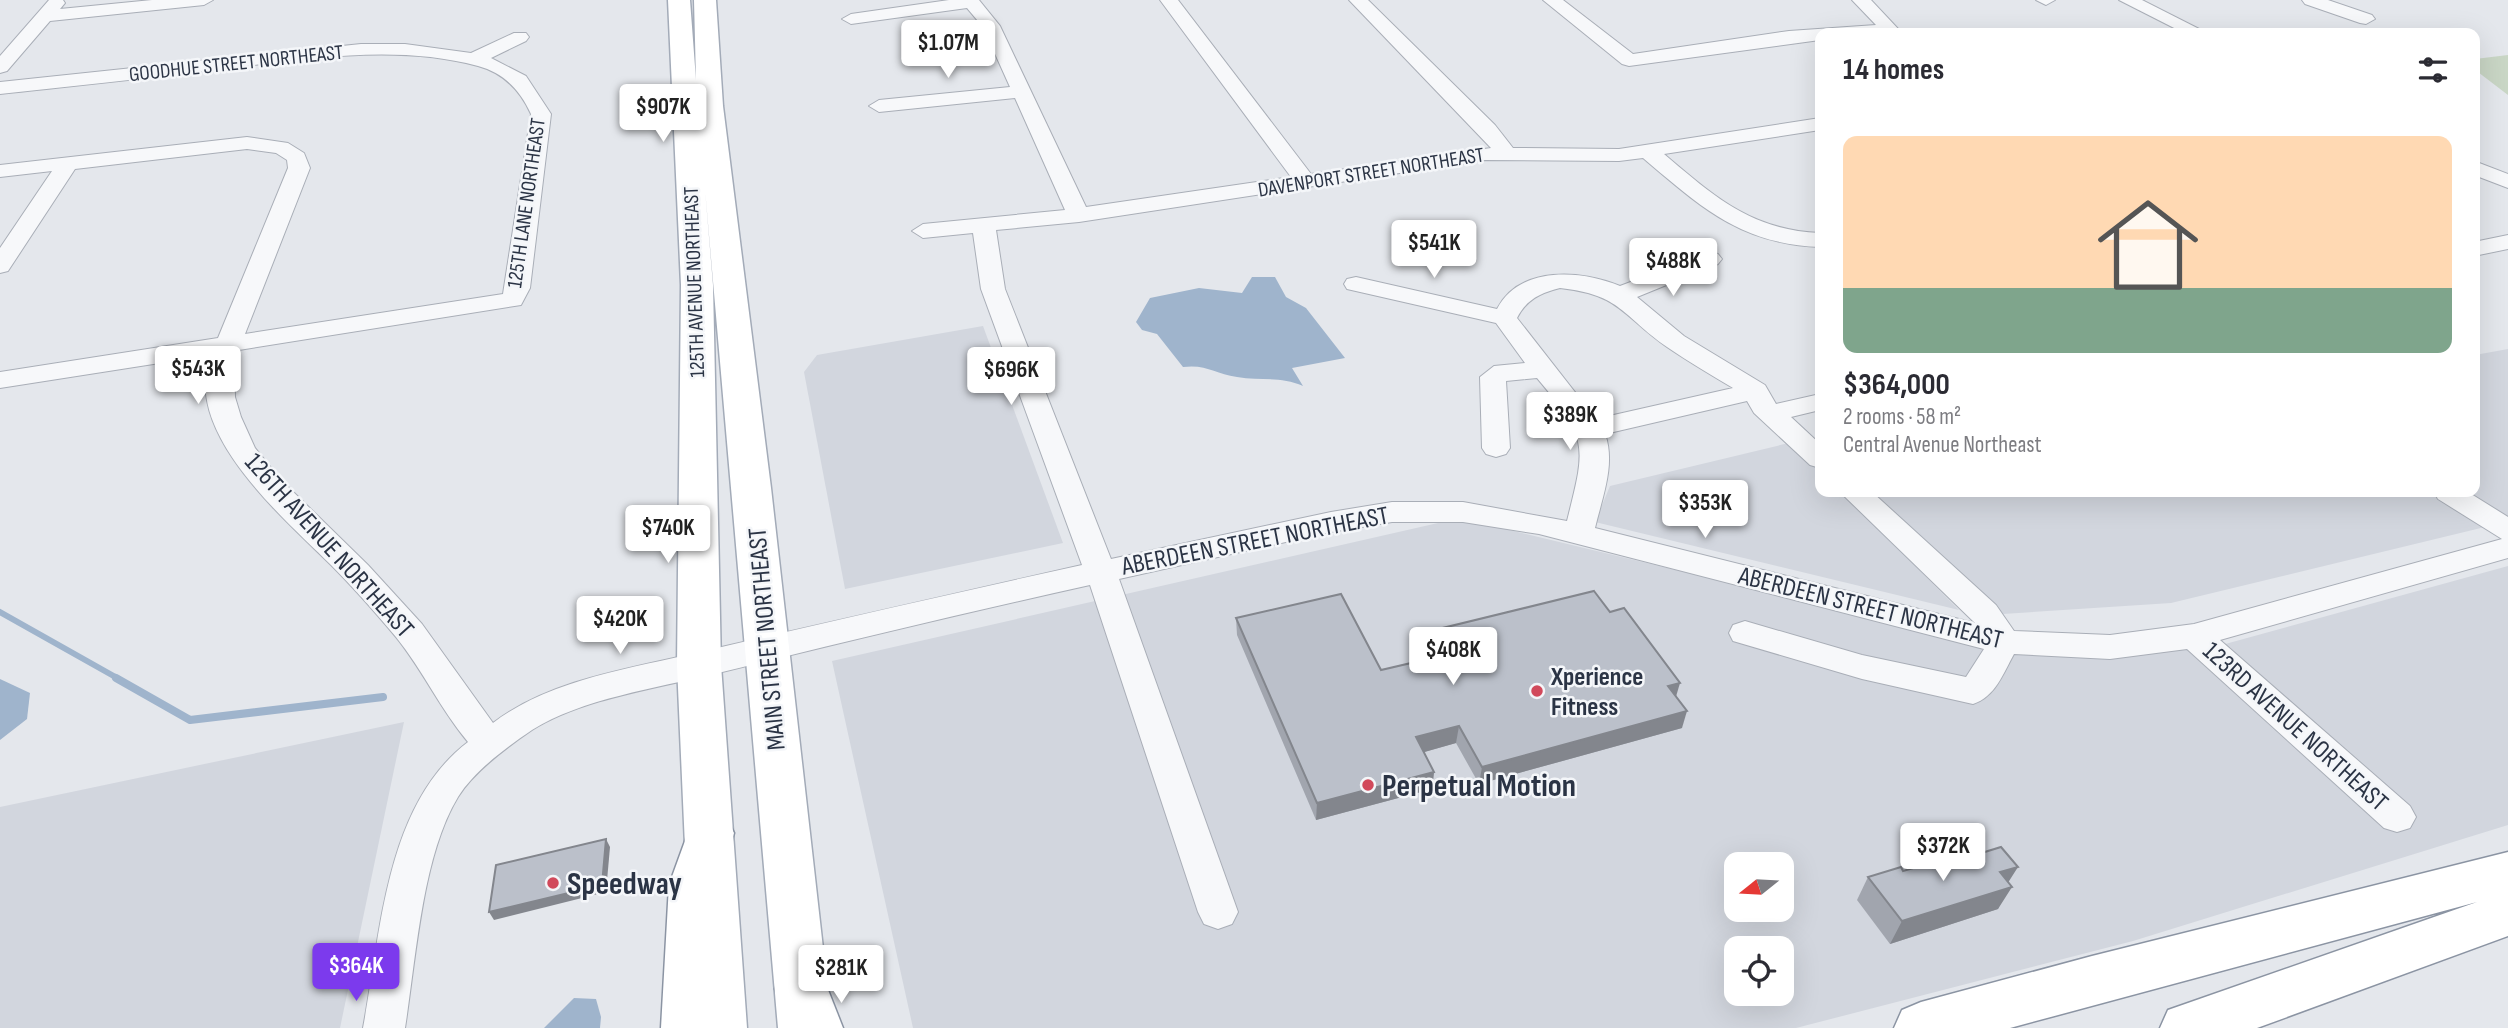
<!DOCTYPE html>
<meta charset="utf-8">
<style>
:root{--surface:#fff;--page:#f2f2f3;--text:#2b2b33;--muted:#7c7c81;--line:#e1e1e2;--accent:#7c3aed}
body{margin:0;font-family:"Sofia Sans Condensed",sans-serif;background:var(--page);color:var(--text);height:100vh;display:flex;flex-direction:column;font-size:26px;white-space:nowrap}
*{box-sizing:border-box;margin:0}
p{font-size:23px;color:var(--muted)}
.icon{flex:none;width:38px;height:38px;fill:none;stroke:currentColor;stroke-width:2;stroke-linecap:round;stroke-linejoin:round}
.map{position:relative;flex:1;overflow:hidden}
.details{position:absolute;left:1815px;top:28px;width:665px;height:469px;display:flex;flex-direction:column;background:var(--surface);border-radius:14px;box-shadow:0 7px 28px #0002}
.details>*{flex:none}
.needle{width:46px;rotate:252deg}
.fabs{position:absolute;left:1724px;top:852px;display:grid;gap:14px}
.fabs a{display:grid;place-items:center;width:70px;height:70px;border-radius:14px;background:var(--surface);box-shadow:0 7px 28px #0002;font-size:35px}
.price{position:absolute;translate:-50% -60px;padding:0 16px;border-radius:7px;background:#fff;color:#222;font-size:23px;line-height:46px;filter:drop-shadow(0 2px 4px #0008)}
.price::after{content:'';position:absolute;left:50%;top:42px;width:21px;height:16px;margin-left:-10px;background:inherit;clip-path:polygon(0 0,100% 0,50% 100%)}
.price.current{background:var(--accent);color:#fff}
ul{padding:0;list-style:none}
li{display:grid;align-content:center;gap:14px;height:371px;padding:0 28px}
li+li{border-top:2px solid var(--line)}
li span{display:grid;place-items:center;height:217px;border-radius:14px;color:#555}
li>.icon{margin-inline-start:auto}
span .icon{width:126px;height:126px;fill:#fffc;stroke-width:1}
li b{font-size:30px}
h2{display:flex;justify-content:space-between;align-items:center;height:84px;padding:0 28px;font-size:30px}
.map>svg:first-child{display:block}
.built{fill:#d2d6de;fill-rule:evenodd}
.green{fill:#c9d6c5}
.water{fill:#9fb4cc}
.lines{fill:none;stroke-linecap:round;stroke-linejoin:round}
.stream-far1{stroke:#9fb4cc;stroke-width:6}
.stream{stroke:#9fb4cc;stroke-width:8}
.minor-casing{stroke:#a9aeb7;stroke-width:2}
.major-casing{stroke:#a3abb8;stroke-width:3}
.highway-casing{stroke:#8b94a3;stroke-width:3}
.minor{fill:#f7f8fa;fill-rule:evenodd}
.major{fill:#fff;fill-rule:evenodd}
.highway{fill:#fff;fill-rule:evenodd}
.wall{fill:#a1a5ae}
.shaded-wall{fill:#83868d}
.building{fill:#bbc0ca;stroke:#83868d;stroke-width:2}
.poi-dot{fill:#d1495b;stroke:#f4f6f9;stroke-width:2.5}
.labels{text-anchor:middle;stroke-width:5;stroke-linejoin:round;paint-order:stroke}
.far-street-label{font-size:21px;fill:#2b3445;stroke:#f4f6f9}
.street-label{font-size:26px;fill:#2b3445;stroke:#f4f6f9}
.poi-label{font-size:26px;font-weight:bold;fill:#2b3445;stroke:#f4f6f9;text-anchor:start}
.near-poi-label{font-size:32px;font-weight:bold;fill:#2b3445;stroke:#f4f6f9;text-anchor:start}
</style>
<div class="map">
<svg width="2508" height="1028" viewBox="0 0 2508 1028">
<rect width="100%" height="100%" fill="#e4e7ec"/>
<g class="built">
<path d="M983,326l80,217 -218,46 -41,-217 13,-17z"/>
<path d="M2508,349v169l-40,-26h6l1,-137z"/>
<path d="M1793,442l27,27v23h22l117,118 -364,-88 15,-36z"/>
<path d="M1868,492h565l52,35 -314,76 -168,11z"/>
<path d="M1460,518l552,133 206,-5 290,-80v259l-375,116 -337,87h-883l-81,-367zM1736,864h46v46h-46zM1736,948h46v46h-46z"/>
<path d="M404,722l-64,306h-340v-221z"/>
</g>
<path class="green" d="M2508,55v40l-34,-26 1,-10z"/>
<g class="water">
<path d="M1252,277h23l11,20 20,11 39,50 -53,10 11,18c-22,-10 -43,-5 -66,-9 -22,-3 -30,-13 -54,-10l-26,-33 -15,-4 -6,-8 14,-24 49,-10 43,5z"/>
<path d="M0,679l30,14 -3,26 -27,21z"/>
<path d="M574,998l22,1 5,18 -1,11h-56z"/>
</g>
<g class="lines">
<path class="stream-far1" d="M0,612l119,67"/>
<path class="stream" d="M116,678l74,42 193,-23"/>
<defs>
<g id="minor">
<path d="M49,0h14l2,3 -5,6 92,-9h61l-9,5 -154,16 -43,50 -7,2v-17z"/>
<path d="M949,0h30l21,26 86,181 205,-30 -131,-177h18l133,174 180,-26 -142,-148h19l127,125 18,23 106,1 201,-31v12l-156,24c51,43 87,76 156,79v14c-80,-3 -119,-40 -177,-89l-24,3 -134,-1 -406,62 -83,8 9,59 106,270 220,-47 61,-10h71l104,19c19,-76 22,-81 -30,-143l-31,3 4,67 -4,6 -10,3 -10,-3 -4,-6 -2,-71 14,-11 31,-3 -29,-40 -149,-34 -3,-5 3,-5 9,-2 141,32c23,-44 85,-39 123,-23l90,-34 8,2 4,5 -4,5 -81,33 47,39 81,49 11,19 44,-10v16l-29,7 29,27v24l-10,-3 -56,-52 -7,-12 -142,33c11,30 -3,64 -10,94l380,95 -135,-131h32l124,113 18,26 96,4 84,-11 308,-85 -64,-40 -4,-7h34l40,25v41l-288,82 190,166 6,11 -6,11 -13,4 -13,-4 -197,-179 -77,10 -96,-5c-11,20 -19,43 -41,50l-111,-25 -129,-38 -4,-8 4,-8 12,-4 117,34 104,22 18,-28 -445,-115 -76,-12h-71l-61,10 -212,47 119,333 -6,12 -14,5 -14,-5 -6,-12 -108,-327c-126,28 -251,58 -376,89 -57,14 -133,25 -182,56 -25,17 -58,41 -74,67 -36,59 -42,162 -53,231h-42c18,-95 22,-223 105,-286 -28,-33 -45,-72 -72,-105 -21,-25 -42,-49 -65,-72 -46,-46 -151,-134 -120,-210l-211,33v-16l218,-34 70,-170 -1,-8 -11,-7 -29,-4 -172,20 -67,102 -8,2v-25l52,-77 -52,6v-12l247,-28 41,6 16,10 6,15 -65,166 258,-40 28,-180c-11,-24 -27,-41 -53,-48 -85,-23 -179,-6 -265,4 -71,9 -142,16 -213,24v-12l361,-38h44l66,9 43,-20h12l3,4 -3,4 -35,17 35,18 25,38 -21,174 -9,17 -282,45 -5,13 1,34 6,20 14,31 25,31 88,86 54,59 71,99c60,-46 148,-56 220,-74 123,-29 246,-57 369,-84l-101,-276 -8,-56 -50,5 -11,-7 11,-7 142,-14 -50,-112 -136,14 -10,-6 10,-6 131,-13 -27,-60 -16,-19 -116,16 -9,-5 9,-5zM1560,288c62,7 61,27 107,59 22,15 44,28 66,41l-137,31 -79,-101c9,-18 23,-25 43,-30z"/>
<path d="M1543,0h20l70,54 156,-23 87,-6 -24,-25h19l31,33h-82v7l-191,26 -7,-2z"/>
<path d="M2036,0h19l-9,5z"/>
<path d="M2119,0h23l65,33h-23z"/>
<path d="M2302,0h26l44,15 3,4 -9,5 -6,-1 -55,-19z"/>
<path d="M2474,161l34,13v14l-34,-13z"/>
<path d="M2508,235v14l-34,7v-14z"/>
</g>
<path id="major" d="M668,0h22l6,80 -2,-80h22l7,106 48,382 61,540h-54l-73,-839 8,96 8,380 26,363h-54l-16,-363 4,-380z"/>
<g id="highway">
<path d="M710,813l17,6 7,14 -15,52 -4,143h-54l8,-143 24,-66z"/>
<path d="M2508,852v84l-251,92h-97l8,-18 309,-108 -467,126h-116l8,-18 19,-8 171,-46z"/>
<path d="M802,965l19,7 22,56h-54l-14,-39 8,-17z"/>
</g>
</defs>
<use href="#minor" class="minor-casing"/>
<use href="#major" class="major-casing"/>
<use href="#highway" class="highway-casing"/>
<use href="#minor" class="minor"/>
<use href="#major" class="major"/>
<use href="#highway" class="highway"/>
</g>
<g class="wall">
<path d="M1610,612l66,84 6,32 -203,56 -23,-41 -32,9 10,20 -2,17 -116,31 -79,-185 -1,-17 145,52 36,-9 -5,-9 2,-17z"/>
<path d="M1933,868l75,14 -10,27 -108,35 -33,-44 11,-23 35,-6z"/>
</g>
<g class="shaded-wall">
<path d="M1680,683l-5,17 -7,-14z"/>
<path d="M1687,711l-5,17 -203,56 3,-17z"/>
<path d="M1459,726l-3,17 -42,12 2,-18z"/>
<path d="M1434,772l-2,17 -116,31 1,-17z"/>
<path d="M606,839l4,8 -4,45 -112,28 -5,-8z"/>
<path d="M2018,867l-14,22 8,-2 -14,22 -108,35 12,-23 98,-49z"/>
</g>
<g class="building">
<path d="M1594,591l16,21 14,-4 56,75 -12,3 19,25 -205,56 -23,-41 -43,11 18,35 -117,31 -81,-185 105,-24 40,76 47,-11 -14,-24z"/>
<path d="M606,839l-4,46 -113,27 7,-47z"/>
<path d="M2001,847l17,20 -18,5 12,15 -110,34 -34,-44 33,-10 2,4 27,-8 3,5z"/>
</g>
<g class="poi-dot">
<circle cx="1537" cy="691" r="7"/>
<circle cx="1368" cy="785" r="7"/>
<circle cx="553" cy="883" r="7"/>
</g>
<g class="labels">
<g class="far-street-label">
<text transform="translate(236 63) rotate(-6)" y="7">GOODHUE STREET NORTHEAST</text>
<text transform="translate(1371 172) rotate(-9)" y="7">DAVENPORT STREET NORTHEAST</text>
<text transform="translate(526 203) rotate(-82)" y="7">125TH LANE NORTHEAST</text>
<text transform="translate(694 282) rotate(-92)" y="7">125TH AVENUE NORTHEAST</text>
</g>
<g class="street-label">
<text transform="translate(1255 540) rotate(-11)" y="9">ABERDEEN STREET NORTHEAST</text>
<text transform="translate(330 545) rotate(48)" y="9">126TH AVENUE NORTHEAST</text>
<text transform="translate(1871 607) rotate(14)" y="9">ABERDEEN STREET NORTHEAST</text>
<text transform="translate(766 639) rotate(-95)" y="9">MAIN STREET NORTHEAST</text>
<text transform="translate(2296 726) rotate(42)" y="9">123RD AVENUE NORTHEAST</text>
</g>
<g class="poi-label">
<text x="1551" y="685">Xperience<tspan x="1551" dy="30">Fitness</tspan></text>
</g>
<g class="near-poi-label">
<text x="1382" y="796">Perpetual Motion</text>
<text x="567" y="894">Speedway</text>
</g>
</g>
</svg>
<div class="fabs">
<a><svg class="needle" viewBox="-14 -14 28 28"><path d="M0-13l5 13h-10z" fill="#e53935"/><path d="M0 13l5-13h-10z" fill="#7c7c81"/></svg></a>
<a><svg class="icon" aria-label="locate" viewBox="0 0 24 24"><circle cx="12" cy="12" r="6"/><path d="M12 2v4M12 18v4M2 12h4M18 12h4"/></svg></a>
</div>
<b class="price" style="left:948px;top:80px">$1.07M</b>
<b class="price" style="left:663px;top:144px">$907K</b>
<b class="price" style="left:1434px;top:280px">$541K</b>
<b class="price" style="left:1673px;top:298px">$488K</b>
<b class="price" style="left:198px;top:406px">$543K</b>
<b class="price" style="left:1011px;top:407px">$696K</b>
<b class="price" style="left:1570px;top:452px">$389K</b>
<b class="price" style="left:1705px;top:540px">$353K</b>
<b class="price" style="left:668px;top:565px">$740K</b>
<b class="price" style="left:620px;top:656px">$420K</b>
<b class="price" style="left:1453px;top:687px">$408K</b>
<b class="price" style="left:1943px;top:883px">$372K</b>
<b class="price current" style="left:356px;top:1003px">$364K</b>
<b class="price" style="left:841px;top:1005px">$281K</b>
<section class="details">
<h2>14 homes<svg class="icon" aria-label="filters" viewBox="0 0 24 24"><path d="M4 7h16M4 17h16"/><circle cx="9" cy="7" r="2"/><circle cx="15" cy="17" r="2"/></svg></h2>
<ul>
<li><span style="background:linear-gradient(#ffd9b3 70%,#7fa58c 0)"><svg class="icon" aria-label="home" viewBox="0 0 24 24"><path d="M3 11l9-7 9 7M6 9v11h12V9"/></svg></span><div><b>$364,000</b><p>2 rooms · 58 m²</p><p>Central Avenue Northeast</p></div></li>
</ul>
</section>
</div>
